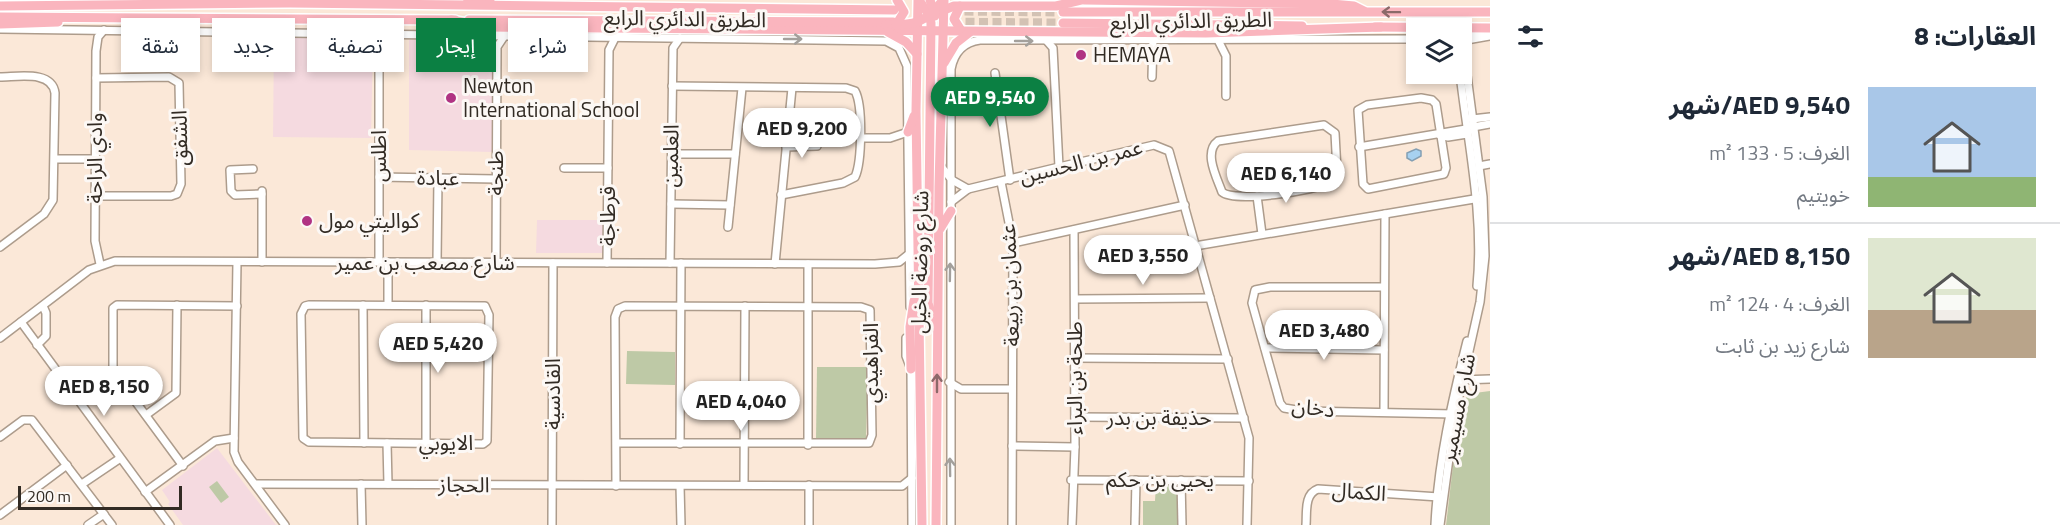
<!DOCTYPE html>
<html lang="ar">
<meta charset="utf-8">
<style>
:root{--surface:#fff;--page:#f6f6f7;--text:#1f2937;--muted:#747a83;--line:#e0e1e3;--accent:#0b8043}
body{margin:0;font-family:"Titillium Web","Noto Sans Arabic",sans-serif;background:var(--page);color:var(--text);direction:rtl;height:100vh;display:flex;flex-direction:column;font-size:22px;white-space:nowrap}
*{box-sizing:border-box;margin:0}
p{font-size:20px;color:var(--muted)}
.icon{flex:none;width:33px;height:33px;fill:none;stroke:currentColor;stroke-width:2;stroke-linecap:round;stroke-linejoin:round}
.map{position:relative;flex:1;overflow:hidden;direction:ltr}
.sheet{display:flex;flex-direction:column;background:var(--surface);width:570px}
.sheet>*{flex:none}
.hud{position:absolute;left:18px;top:18px;width:570px;height:54px;direction:rtl;display:flex;gap:12px}
.tools{position:absolute;left:1406px;top:18px;display:grid;gap:12px}
.tools a{display:grid;place-items:center;width:66px;height:66px;border-radius:0px;background:var(--surface);box-shadow:0 3px 9px #0003;font-size:30px}
.scale{position:absolute;left:18px;bottom:15px;width:164px;box-sizing:border-box;padding-left:6px;border:3px solid #322b24;border-top:0;font-size:16px;line-height:21px;white-space:nowrap;color:#322b24;-webkit-text-stroke:4px #fcf8f5;paint-order:stroke}
.price{position:absolute;translate:-50% -51px;padding:0 14px;border-radius:21px;background:#fff;color:#222;font-size:20px;line-height:39px;filter:drop-shadow(0 2px 3px #0008)}
.price::after{content:'';position:absolute;left:50%;top:36px;width:18px;height:14px;margin-left:-9px;background:inherit;clip-path:polygon(0 0,100% 0,50% 100%)}
.price.current{background:var(--accent);color:#fff}
ul{padding:0;list-style:none}
li{display:flex;align-items:center;gap:18px;height:150px;padding:0 24px}
li+li{border-top:2px solid var(--line)}
li span{display:grid;place-items:center;flex:none;width:168px;height:120px;border-radius:0px;color:#555}
li>.icon{margin-inline-start:auto}
span .icon{width:72px;height:72px;fill:#fffc;stroke-width:1}
li b{font-size:26px}
h2{display:flex;justify-content:space-between;align-items:center;height:72px;padding:0 24px;font-size:26px}
.chip{padding:0 21px;border-radius:0px;background:var(--surface);box-shadow:0 3px 9px #0003;font-size:21px;line-height:54px}
.chip.current{background:var(--accent);color:#fff}
main{display:flex;flex:1;min-height:0}
.map>svg:first-child{display:block}
.education{fill:#f5dae0}
.green{fill:#bec9a6}
.water{fill:#a7d1f0;stroke:#849fb3;stroke-width:1.5}
.lines{fill:none;stroke-linecap:round;stroke-linejoin:round}
.major-tunnel{stroke:#d3c2b4;stroke-width:9;stroke-dasharray:9 4.5;stroke-linecap:butt}
.minor-casing{stroke:#ad9c8c;stroke-width:10}
.major-casing{stroke:#fff;stroke-width:12}
.minor{stroke:#fff;stroke-width:7}
.major{stroke:#fab5be;stroke-width:9}
.oneway{stroke:#8c6969}
.oneway2{stroke:#a3a09c}
.poi-dot{fill:#b03383;stroke:#fcf8f5;stroke-width:2}
.labels{text-anchor:middle;stroke-width:6;stroke-linejoin:round;paint-order:stroke}
.street-label{font-size:21px;fill:#322b24;stroke:#fcf8f5}
.poi-label{font-size:21px;fill:#322b24;stroke:#fcf8f5;text-anchor:start}
</style>
<main>
<section class="sheet">
<h2>العقارات: 8<svg class="icon" aria-label="filters" viewBox="0 0 24 24"><path d="M4 7h16M4 17h16"/><circle cx="9" cy="7" r="2"/><circle cx="15" cy="17" r="2"/></svg></h2>
<ul>
<li><span style="background:linear-gradient(#a9c7e8 75%,#8fb573 0)"><svg class="icon" aria-label="home" viewBox="0 0 24 24"><path d="M3 11l9-7 9 7M6 9v11h12V9"/></svg></span><div><b>AED 9,540/شهر</b><p>الغرف: 5 · 133 m²</p><p>خويتيم</p></div></li>
<li><span style="background:linear-gradient(#dfe7d0 60%,#b9a48a 0)"><svg class="icon" aria-label="home" viewBox="0 0 24 24"><path d="M3 11l9-7 9 7M6 9v11h12V9"/></svg></span><div><b>AED 8,150/شهر</b><p>الغرف: 4 · 124 m²</p><p>شارع زيد بن ثابت</p></div></li>
</ul>
</section>
<div class="map">
<svg width="1490" height="525" viewBox="0 0 1490 525">
<rect width="100%" height="100%" fill="#fbe8d8"/>
<g class="education">
<path d="M366,36l7,4 -2,98 -98,-1 1,-99z"/>
<path d="M409,40l79,1 5,5 -1,106 -83,-2z"/>
<path d="M537,220h66v33h-67z"/>
<path d="M217,448l59,77h-93l-15,-21 2,-2 -8,-12z"/>
</g>
<g class="green">
<path d="M466,42h18v27h-20z"/>
<path d="M627,351l48,1v33l-49,-1z"/>
<path d="M817,367h51l-2,72h-50z"/>
<path d="M1490,391v134h-44l10,-85 11,-46z"/>
<path d="M217,481l12,16 -8,6 -12,-16z"/>
<path d="M1156,484l20,1 4,4v36h-37v-24h12z"/>
</g>
<path class="water" d="M1416,149l5,2v5l-9,5 -5,-3v-5z"/>
<g class="lines">
<g class="major-tunnel">
<path d="M951,11l112,1"/>
<path d="M925,22l138,1"/>
</g>
<defs>
<g id="minor">
<path d="M0,29l886,12 13,7 8,18 3,241"/>
<path d="M1461,35l21,1"/>
<path d="M1217,38l9,18v40"/>
<path d="M1046,40l7,8 6,119"/>
<path d="M1461,41l29,-5"/>
<path d="M995,73l15,107"/>
<path d="M1460,74c8,70 24,141 17,212"/>
<path d="M0,77c18,0 52,-7 55,16l-2,107 -9,14 -44,33"/>
<path d="M1152,77l1,-38"/>
<path d="M672,86l174,2 9,3c8,14 7,71 0,86l-12,6 -62,12"/>
<path d="M1421,98l11,2 4,4 10,64 -2,6 -76,15 -5,-5 -5,-74 9,-5z"/>
<path d="M1472,119l18,-2"/>
<path d="M1324,125l11,8 2,38 -6,11c-15,9 -97,21 -109,10 -5,-14 -19,-40 -4,-51z"/>
<path d="M1473,127l17,-3"/>
<path d="M1440,135l8,2 19,-3"/>
<path d="M860,138h30l18,-6"/>
<path d="M786,147l31,-1"/>
<path d="M1359,147l107,-18"/>
<path d="M672,154h63"/>
<path d="M55,159h40"/>
<path d="M939,164l13,16 16,9"/>
<path d="M1479,166l11,-2"/>
<path d="M564,168h44"/>
<path d="M253,169l-23,1 1,21 4,4 27,-1"/>
<path d="M379,177l117,2"/>
<path d="M1001,182l12,61 -1,282"/>
<path d="M95,196h76l6,-2 4,-10 -2,-101 -10,-6 -73,1"/>
<path d="M1257,196l5,38"/>
<path d="M951,202l17,-13 91,-22 95,-22 15,6 80,287 -2,87"/>
<path d="M671,204l59,1"/>
<path d="M728,227l14,-139"/>
<path d="M1013,243l172,-38"/>
<path d="M1195,246l285,-48"/>
<path d="M237,262l-3,190 4,10 47,63"/>
<path d="M262,262v-71"/>
<path d="M379,262v-213l4,-9 9,-6"/>
<path d="M437,262l1,-84"/>
<path d="M496,263l1,-216 8,-12"/>
<path d="M607,263l2,-213 7,-14"/>
<path d="M670,263l3,-215 7,-10"/>
<path d="M100,264l-5,-23 1,-190 2,-14 6,-7"/>
<path d="M775,264l17,-176"/>
<path d="M808,264v181"/>
<path d="M1384,287h-114l-15,3 -3,13 28,100 4,5 19,3 151,3"/>
<path d="M1075,299l135,-1"/>
<path d="M309,305l176,1 4,9 -2,126 -4,3 -174,-2 -6,-4 -2,-124 4,-8z"/>
<path d="M363,305l1,138"/>
<path d="M388,305v-43"/>
<path d="M21,322l149,203"/>
<path d="M0,338l89,-68 26,-9 760,3 24,-2 10,-8"/>
<path d="M906,338v18l5,13 1,156"/>
<path d="M37,345l9,-9v-23l-3,-7"/>
<path d="M1265,348l119,2"/>
<path d="M1075,358l153,1"/>
<path d="M1460,380l30,-1"/>
<path d="M949,382l12,7h51"/>
<path d="M1384,411l1,-197"/>
<path d="M146,415l30,-22 1,-88"/>
<path d="M1075,417l169,1"/>
<path d="M0,437l23,-17h9l80,105"/>
<path d="M387,443l1,41"/>
<path d="M426,443v-138"/>
<path d="M680,444l1,-181"/>
<path d="M1012,446l63,1"/>
<path d="M183,466l-70,-95v-63l4,-3 120,1"/>
<path d="M1071,480l178,1"/>
<path d="M1181,480l1,45"/>
<path d="M82,484l37,-25"/>
<path d="M257,484l645,2 10,-8"/>
<path d="M361,484l1,41"/>
<path d="M744,485l1,-179"/>
<path d="M616,486l-1,-169 3,-8 7,-3 236,1 9,3 2,125 -3,8h-253"/>
<path d="M680,486l1,39"/>
<path d="M145,492l70,-51 19,-3"/>
<path d="M0,515l67,-50"/>
<path d="M88,525l16,-11"/>
<path d="M552,525l1,-262"/>
<path d="M809,525v-40"/>
<path d="M951,525v-456c3,-16 13,-27 29,-29l436,-1"/>
<path d="M1072,525l3,-78 -1,-217"/>
<path d="M1135,525l1,-45"/>
<path d="M1306,525c1,-13 -2,-31 12,-36l121,8"/>
<path d="M1435,525c3,-63 17,-124 32,-184"/>
<path d="M1440,525l15,-111 25,-112 5,-46 -2,-59 -19,-144 3,-12"/>
</g>
<g id="major">
<path d="M918,0l-2,111 6,414"/>
<path d="M919,0l10,15 2,8 -3,280 7,22"/>
<path d="M930,0l5,16"/>
<path d="M1084,0l248,4 22,2 10,5"/>
<path d="M467,3l23,-3"/>
<path d="M0,6l290,-3 604,7"/>
<path d="M960,6l-6,13 8,13"/>
<path d="M939,12l15,-6h102l25,-6"/>
<path d="M1063,12h427"/>
<path d="M0,17l455,3"/>
<path d="M451,20l37,7 718,6 175,-6"/>
<path d="M469,20l424,2"/>
<path d="M1063,23l239,3"/>
<path d="M0,24l58,-2"/>
<path d="M886,25c28,0 39,-1 57,-25"/>
<path d="M896,25l8,-13 -7,-12"/>
<path d="M1375,27l115,1"/>
<path d="M888,32l18,10 11,12"/>
<path d="M944,63l12,-20 14,-11"/>
<path d="M908,132l6,-16"/>
<path d="M940,229l11,-18"/>
<path d="M911,369l-1,-42 4,-26"/>
<path d="M936,525l3,-339 5,-186"/>
</g>
</defs>
<use href="#minor" class="minor-casing"/>
<use href="#major" class="major-casing"/>
<use href="#minor" class="minor"/>
<use href="#major" class="major"/>
</g>
<defs><path id="oneway-shaft" d="M-6 0H5M1.5-3L5.5 0L1.5 3" fill="none" stroke-width="1.6" stroke-linecap="round" stroke-linejoin="round" transform="scale(1.5)"/></defs>
<g class="oneway">
<use href="#oneway-shaft" transform="translate(1391 12) rotate(-179)"/>
<use href="#oneway-shaft" transform="translate(937 383) rotate(-90)"/>
</g>
<g class="oneway2">
<use href="#oneway-shaft" transform="translate(793 39)"/>
<use href="#oneway-shaft" transform="translate(1024 41)"/>
<use href="#oneway-shaft" transform="translate(950 272) rotate(-89)"/>
<use href="#oneway-shaft" transform="translate(950 467) rotate(-91)"/>
</g>
<g class="poi-dot">
<circle cx="1081" cy="55" r="6"/>
<circle cx="451" cy="98" r="6"/>
<circle cx="307" cy="221" r="6"/>
</g>
<g class="labels">
<g class="street-label">
<text transform="translate(685 19) rotate(1)" y="7">الطريق الدائري الرابع</text>
<text transform="translate(1191 21) rotate(-1)" y="7">الطريق الدائري الرابع</text>
<text transform="translate(180 138) rotate(-91)" y="7">الشفق</text>
<text transform="translate(379 156) rotate(-90)" y="7">اطلس</text>
<text transform="translate(671 156) rotate(-89)" y="7">العلمين</text>
<text transform="translate(95 158) rotate(-90)" y="7">وادي الراحة</text>
<text transform="translate(1081 162) rotate(-14)" y="7">عمر بن الحسين</text>
<text transform="translate(496 173) rotate(-90)" y="7">طنجة</text>
<text transform="translate(438 178) rotate(1)" y="7">عبادة</text>
<text transform="translate(608 216) rotate(-90)" y="7">قرطاجة</text>
<text transform="translate(920 262) rotate(-89)" y="7">شارع روضة الخيل</text>
<text x="425" y="270">شارع مصعب بن عمير</text>
<text transform="translate(1010 285) rotate(-92)" y="7">عثمان بن ربيعة</text>
<text transform="translate(871 363) rotate(-90)" y="7">الفراهيدي</text>
<text transform="translate(1075 378) rotate(-90)" y="7">طلحة بن البراء</text>
<text transform="translate(553 394) rotate(-90)" y="7">القادسية</text>
<text transform="translate(1313 408) rotate(6)" y="7">دخان</text>
<text transform="translate(1458 408) rotate(-79)" y="7">شارع مسيمير</text>
<text x="1159" y="425">حذيفة بن بدر</text>
<text x="446" y="450">الايوبي</text>
<text x="1160" y="487">يحيى بن حكم</text>
<text transform="translate(464 485) rotate(1)" y="7">الحجاز</text>
<text transform="translate(1359 492) rotate(4)" y="7">الكمال</text>
</g>
<g class="poi-label">
<text x="1093" y="62">HEMAYA</text>
<text x="463" y="93">Newton<tspan x="463" dy="24">International School</tspan></text>
<text x="319" y="228">كواليتي مول</text>
</g>
</g>
</svg>
<div class="tools">
<a><svg class="icon" aria-label="layers" viewBox="0 0 24 24"><path d="M12 4l9 5-9 5-9-5zM3 14l9 5 9-5"/></svg></a>
</div>
<div class="scale">200 m</div>
<b class="price current" style="left:990px;top:128px">AED 9,540</b>
<b class="price" style="left:802px;top:159px">AED 9,200</b>
<b class="price" style="left:1286px;top:204px">AED 6,140</b>
<b class="price" style="left:1143px;top:286px">AED 3,550</b>
<b class="price" style="left:1324px;top:361px">AED 3,480</b>
<b class="price" style="left:438px;top:374px">AED 5,420</b>
<b class="price" style="left:104px;top:417px">AED 8,150</b>
<b class="price" style="left:741px;top:432px">AED 4,040</b>
<div class="hud">
<a class="chip">شراء</a>
<a class="chip current">إيجار</a>
<a class="chip">تصفية</a>
<a class="chip">جديد</a>
<a class="chip">شقة</a>
</div>
</div>
</main>
